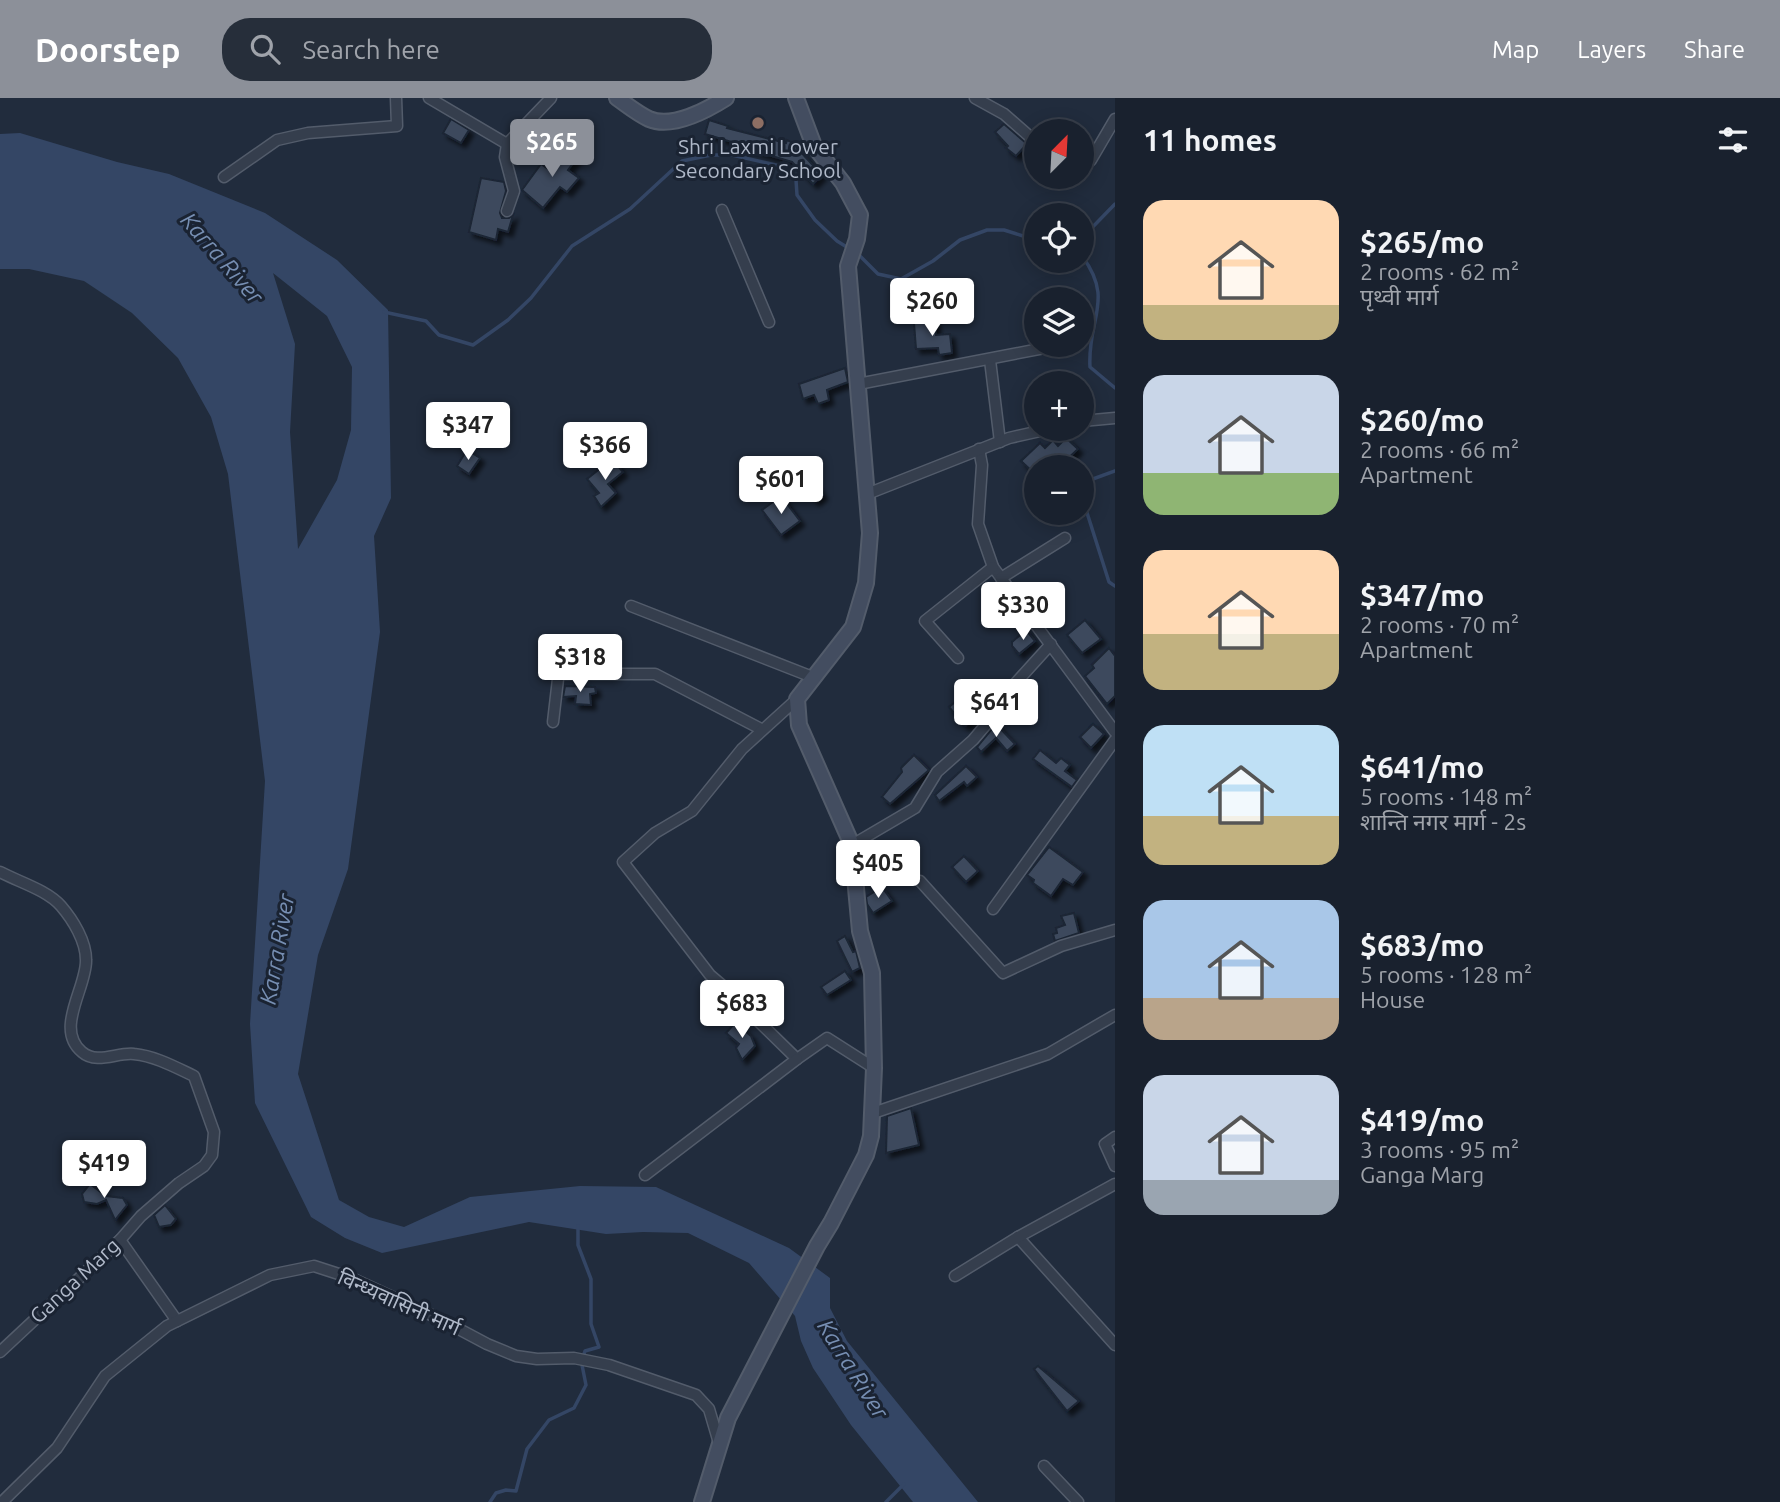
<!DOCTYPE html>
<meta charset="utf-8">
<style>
:root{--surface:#19212e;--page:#262e3a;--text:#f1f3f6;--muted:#9fa3aa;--line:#373e4a;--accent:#8c9099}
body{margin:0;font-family:Ubuntu,"Noto Sans Devanagari",sans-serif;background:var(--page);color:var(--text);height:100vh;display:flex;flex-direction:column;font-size:26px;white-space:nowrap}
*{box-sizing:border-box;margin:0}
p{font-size:23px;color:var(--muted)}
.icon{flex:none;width:38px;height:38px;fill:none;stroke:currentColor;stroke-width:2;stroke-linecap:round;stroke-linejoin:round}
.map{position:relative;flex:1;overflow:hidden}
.drawer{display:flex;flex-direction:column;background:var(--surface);width:665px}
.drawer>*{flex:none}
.needle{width:46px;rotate:24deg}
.tools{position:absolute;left:1024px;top:21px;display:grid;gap:14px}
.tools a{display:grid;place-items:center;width:70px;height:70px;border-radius:50%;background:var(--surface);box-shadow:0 4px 18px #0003,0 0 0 2px var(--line);font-size:35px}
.price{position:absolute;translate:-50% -60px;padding:0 16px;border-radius:7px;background:#fff;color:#222;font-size:23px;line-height:46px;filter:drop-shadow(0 2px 4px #0008)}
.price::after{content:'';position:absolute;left:50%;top:42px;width:21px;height:16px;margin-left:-10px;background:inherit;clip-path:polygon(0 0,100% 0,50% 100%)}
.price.selected{background:var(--accent);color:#fff}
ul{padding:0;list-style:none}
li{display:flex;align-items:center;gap:21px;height:175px;padding:0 28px}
li span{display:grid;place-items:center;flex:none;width:196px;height:140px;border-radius:21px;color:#555}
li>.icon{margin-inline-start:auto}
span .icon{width:84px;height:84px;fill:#fffc;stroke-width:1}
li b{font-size:30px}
h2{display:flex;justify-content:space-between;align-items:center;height:84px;padding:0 28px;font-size:30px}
header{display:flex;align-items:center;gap:42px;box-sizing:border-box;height:98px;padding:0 35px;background:var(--accent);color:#fff}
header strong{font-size:33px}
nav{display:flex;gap:38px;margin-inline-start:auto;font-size:24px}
.search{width:490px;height:63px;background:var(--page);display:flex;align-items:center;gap:18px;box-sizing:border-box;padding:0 24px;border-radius:28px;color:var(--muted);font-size:26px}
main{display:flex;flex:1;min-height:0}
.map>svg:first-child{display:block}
.water{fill:#344665;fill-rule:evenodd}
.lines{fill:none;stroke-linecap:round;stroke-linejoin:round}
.stream{stroke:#344665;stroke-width:3.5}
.building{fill:#3d4a5d;stroke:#1c2534;stroke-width:2;filter:url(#shadow)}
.street-casing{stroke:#535c6b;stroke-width:13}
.secondary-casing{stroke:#535c6b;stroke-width:18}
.street{stroke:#353e4d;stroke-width:10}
.secondary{stroke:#434d60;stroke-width:14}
.education-dot{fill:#8d6e63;stroke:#1a2332;stroke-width:2.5}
.labels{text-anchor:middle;stroke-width:6;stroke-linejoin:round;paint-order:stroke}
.poi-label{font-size:21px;fill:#b0b9c9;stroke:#1a2332}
.street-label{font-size:21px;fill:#b0b9c9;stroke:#1a2332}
.water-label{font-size:23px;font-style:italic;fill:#768eb2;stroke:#1a2332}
</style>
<header>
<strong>Doorstep</strong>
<div class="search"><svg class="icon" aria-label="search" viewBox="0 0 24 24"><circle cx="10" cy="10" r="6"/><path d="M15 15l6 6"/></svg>Search here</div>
<nav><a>Map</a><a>Layers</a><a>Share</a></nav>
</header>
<main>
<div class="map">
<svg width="1115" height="1404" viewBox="0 0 1115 1404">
<defs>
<filter id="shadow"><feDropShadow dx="4.5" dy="4.5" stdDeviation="2" flood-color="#0009"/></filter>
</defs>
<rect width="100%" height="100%" fill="#212c3d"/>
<path class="water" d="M20,35l97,29 52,12 96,39 72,47 51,50 3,188 -17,38 6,96 -32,237 -30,86 -20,119 41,126 30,17 35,10 66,-30 110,-11 76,1 133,61 41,30v30l17,33 131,161h-65l-62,-77 -38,-57 -12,-27 -6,-25 -46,-53 -61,-30 -45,-1 -37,2 -77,-12 -147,31 -37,-15 -34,-21 -56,-114 -5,-79 15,-243 -37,-307 -17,-57 -33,-59 -46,-45 -48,-32 -55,-12h-29v-135zM273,175l54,43 25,51 -1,63 -14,50 -39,69 -8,-117 5,-88z"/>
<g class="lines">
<g class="stream">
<path d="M1082,140l33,-34"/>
<path d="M857,155l21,21 23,5 32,-18 27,-21 27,-10h17l19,6 13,11"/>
<path d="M1082,158c33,44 5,63 8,111l25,21"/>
<path d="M384,214l42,9 13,14 34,10 35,-25 23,-22 41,-52 58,-37 52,-48 29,-6h21l53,12 11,13 1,15 18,25 22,21 13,8"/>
<path d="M1082,385l33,-12"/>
<path d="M1082,399l27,85 6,4"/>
<path d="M578,1128v19l13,34v45l8,23 -14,4 -1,3"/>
<path d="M490,1404l6,-9 10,-3 10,1 11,-42 22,-29 25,-12 12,-23 -4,-20"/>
<path d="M886,1404l18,-18"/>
</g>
</g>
<g class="building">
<path d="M451,21l18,11 -8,13 -18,-10z"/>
<path d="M709,22l19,6 -1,2 59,15 1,-3 11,5 -1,3 25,27 -9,9 -21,-22 -61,-18 1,-2 -27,-8z"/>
<path d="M1004,26l23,20 -11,12 -10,-8 2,-2 -13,-14z"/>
<path d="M567,51l11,8 -10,13 11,8 -12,14 -7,-5 -17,21 -21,-18 19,-26 7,5z"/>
<path d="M481,80l23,4 2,9 -6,22 2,5h7l4,-3 -5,17 -10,-3 -2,11 -27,-8z"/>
<path d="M935,223l1,14 14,-1 2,19 -13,2 -1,-7 -22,1 -2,-26z"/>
<path d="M845,270l3,14 -21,8 2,10 -11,4 -4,-9 -11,4 -4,-15z"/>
<path d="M1066,340l12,11 -15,14 -8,-8 -13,12h-6l-1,7 -14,-13 19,-18 5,5 8,-8 5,6z"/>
<path d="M467,352l13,8 -11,16 -12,-8z"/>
<path d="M612,361l11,13 -15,12 8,9 -15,14 -7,-11 5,-3 -12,-14z"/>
<path d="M809,377l14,20 -8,6 -15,-20z"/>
<path d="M781,398l19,25 -19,14 -19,-25z"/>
<path d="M1085,522l16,19 -19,14 -15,-18z"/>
<path d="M1026,532l9,11 -16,13 -7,-8v-4z"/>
<path d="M546,541l13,5 -4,5 -4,14 -12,-6z"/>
<path d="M1109,550l6,8v40l-8,8 -22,-28 9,-8 -2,-3z"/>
<path d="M565,588l30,1 1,6 -6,1 1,11 -16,-1 1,-8 -13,1z"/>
<path d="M960,600l16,19 -11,9 -16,-19z"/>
<path d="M996,626l19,20 -8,7 -11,-13 -15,14 -4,-5z"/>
<path d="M1093,626l11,10 -13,14 -11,-11z"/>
<path d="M1040,652l16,13 5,-5 9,7 -5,6 12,9 -5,7 -39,-28z"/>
<path d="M914,657l15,15 -39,34 -8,-7 20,-25 -1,-4z"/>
<path d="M966,668l11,11 -10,9 -3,-4 -25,19 -4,-6z"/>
<path d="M1049,749l34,25 -10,13 -10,-6 -12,17 -18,-13 1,-3 -7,-5z"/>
<path d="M964,758l14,15 -12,11 -14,-15z"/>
<path d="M882,789l10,14 -19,12 -6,-9 -1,-7z"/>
<path d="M1074,815l5,20 -24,8 -2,-7 4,-1 -1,-5 9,-3 -4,-9z"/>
<path d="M845,838l8,16 3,-1 4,17 -8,4 -15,-31z"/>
<path d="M845,873l6,9 -24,15 -6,-8z"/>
<path d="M735,925l16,13 4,10 -13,14 -6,-12 3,-4 -13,-11z"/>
<path d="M911,1010l8,37 -33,8 1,-37z"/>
<path d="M90,1086l16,12 17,2 4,7 -12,15 -9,-20 -9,4 -13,-2 -2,-8z"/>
<path d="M165,1107l11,14 -5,6 -12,2 -5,-12z"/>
<path d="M1038,1268l41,35 -12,10 -33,-42z"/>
</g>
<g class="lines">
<defs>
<g id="street">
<path d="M429,0l78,46"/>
<path d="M975,0l29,16 32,28"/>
<path d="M1082,69l9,-7 24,-41"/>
<path d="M224,79l53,-37 31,-7 89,-7 -1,-28"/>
<path d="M722,112l47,112"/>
<path d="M507,113l7,-20 -9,-34 2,-13 44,-46"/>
<path d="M990,262l10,82"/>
<path d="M858,286l202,-39"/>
<path d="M1082,323l33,-3"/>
<path d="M979,351l3,16 -4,59 15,43 122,165"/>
<path d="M867,396l142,-56 40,-9"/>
<path d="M1001,480l64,-40"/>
<path d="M631,508l184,72"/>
<path d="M958,560l-33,-37 68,-54"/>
<path d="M558,576h97l106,55"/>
<path d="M797,601l-55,50 -50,62 -37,22 -32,29 87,113 34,29 7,10 46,45 30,-21 47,30"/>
<path d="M553,624l8,-69"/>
<path d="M852,747l63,-37 22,-36 36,-32 28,-33 12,-21 38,-42"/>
<path d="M0,774c19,10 47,18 61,34 12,14 25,35 25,54 1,27 -32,69 -4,92 15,13 35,0 52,2 21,2 41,13 60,22l20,56 -2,23 -8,11 -25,17 -38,33 -21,24 -120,112"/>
<path d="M920,783l83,92 58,-27 54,-16"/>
<path d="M993,811l122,-169"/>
<path d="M873,1015l175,-59 67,-39"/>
<path d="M1115,1039l-10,7 10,22"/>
<path d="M645,1077l152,-116"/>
<path d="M1018,1139l97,108"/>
<path d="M120,1142l57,81"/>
<path d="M955,1178l63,-39 97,-53"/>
<path d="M1044,1368l34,36"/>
<path d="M2,1404l55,-54 48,-72 62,-50 103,-51 44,-9 37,12 89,41 47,25 29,12 21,3 37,-1 35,7 87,30 13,14 10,34"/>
</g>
<g id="secondary">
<path d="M617,0c10,7 21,16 32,21 23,10 58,-9 77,-21"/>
<path d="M702,1404l26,-84 89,-172 14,-23 35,-68 5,-19 3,-68 -2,-95 -12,-42 -8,-86 -53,-120 -2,-26 56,-72 13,-44 4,-50 -22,-267 9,-27 3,-24 -17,-32 -29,-37 -18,-48"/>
</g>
</defs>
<use href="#street" class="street-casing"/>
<use href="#secondary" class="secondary-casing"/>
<use href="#street" class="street"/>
<use href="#secondary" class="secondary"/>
</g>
<circle class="education-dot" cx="758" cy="25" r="7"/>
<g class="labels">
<g class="poi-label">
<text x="758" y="56">Shri Laxmi Lower<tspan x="758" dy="24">Secondary School</tspan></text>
</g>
<g class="street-label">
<text transform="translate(75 1183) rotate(-43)" y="7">Ganga Marg</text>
<text transform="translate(399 1205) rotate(24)" y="7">विन्ध्यवासिनी मार्ग</text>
</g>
<g class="water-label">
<text transform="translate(222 160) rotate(49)" y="8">Karra River</text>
<text transform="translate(277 851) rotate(-80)" y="8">Karra River</text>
<text transform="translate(853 1271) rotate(58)" y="8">Karra River</text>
</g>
</g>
</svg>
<div class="tools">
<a><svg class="needle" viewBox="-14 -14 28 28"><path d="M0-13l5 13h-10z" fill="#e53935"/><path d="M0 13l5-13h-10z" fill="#9fa3aa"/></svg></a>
<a><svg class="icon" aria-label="locate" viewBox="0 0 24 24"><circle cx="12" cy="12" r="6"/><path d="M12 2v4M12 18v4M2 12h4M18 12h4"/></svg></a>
<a><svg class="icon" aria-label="layers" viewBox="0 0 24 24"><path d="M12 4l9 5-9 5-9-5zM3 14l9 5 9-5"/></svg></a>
<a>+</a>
<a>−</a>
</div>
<b class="price selected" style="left:552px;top:81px">$265</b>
<b class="price" style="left:932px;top:240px">$260</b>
<b class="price" style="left:468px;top:364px">$347</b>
<b class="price" style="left:605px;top:384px">$366</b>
<b class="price" style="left:781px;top:418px">$601</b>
<b class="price" style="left:1023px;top:544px">$330</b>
<b class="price" style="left:580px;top:596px">$318</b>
<b class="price" style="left:996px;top:641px">$641</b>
<b class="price" style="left:878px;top:802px">$405</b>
<b class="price" style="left:742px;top:942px">$683</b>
<b class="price" style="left:104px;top:1102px">$419</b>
</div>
<section class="drawer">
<h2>11 homes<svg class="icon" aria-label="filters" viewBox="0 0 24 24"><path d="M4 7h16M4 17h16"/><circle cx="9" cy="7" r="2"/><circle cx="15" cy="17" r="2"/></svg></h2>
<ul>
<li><span style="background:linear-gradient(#ffd9b3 75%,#c2b280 0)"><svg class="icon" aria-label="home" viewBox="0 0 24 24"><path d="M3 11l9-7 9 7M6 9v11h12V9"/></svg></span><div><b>$265/mo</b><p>2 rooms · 62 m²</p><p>पृथ्वी मार्ग</p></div></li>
<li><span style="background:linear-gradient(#c9d6e8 70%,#8fb573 0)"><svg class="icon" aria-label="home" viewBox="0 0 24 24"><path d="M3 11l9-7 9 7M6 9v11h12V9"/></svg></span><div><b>$260/mo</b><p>2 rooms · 66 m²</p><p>Apartment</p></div></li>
<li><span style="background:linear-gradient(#ffd9b3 60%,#c2b280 0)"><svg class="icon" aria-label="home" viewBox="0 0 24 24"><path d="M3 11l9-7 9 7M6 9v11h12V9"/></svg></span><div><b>$347/mo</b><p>2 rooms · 70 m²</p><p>Apartment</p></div></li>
<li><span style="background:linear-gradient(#bfe0f5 65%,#c2b280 0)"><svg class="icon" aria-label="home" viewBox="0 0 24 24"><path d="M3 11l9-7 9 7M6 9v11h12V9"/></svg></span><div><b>$641/mo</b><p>5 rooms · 148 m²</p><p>शान्ति नगर मार्ग - 2s</p></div></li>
<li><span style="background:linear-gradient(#a9c7e8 70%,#b9a48a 0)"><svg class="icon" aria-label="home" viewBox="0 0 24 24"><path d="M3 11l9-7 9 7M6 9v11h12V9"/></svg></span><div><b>$683/mo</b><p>5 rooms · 128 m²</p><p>House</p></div></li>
<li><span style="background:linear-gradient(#c9d6e8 75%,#9aa5b1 0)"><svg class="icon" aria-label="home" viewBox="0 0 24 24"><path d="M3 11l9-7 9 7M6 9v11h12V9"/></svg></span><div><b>$419/mo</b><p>3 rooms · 95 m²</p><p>Ganga Marg</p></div></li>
</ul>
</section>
</main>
